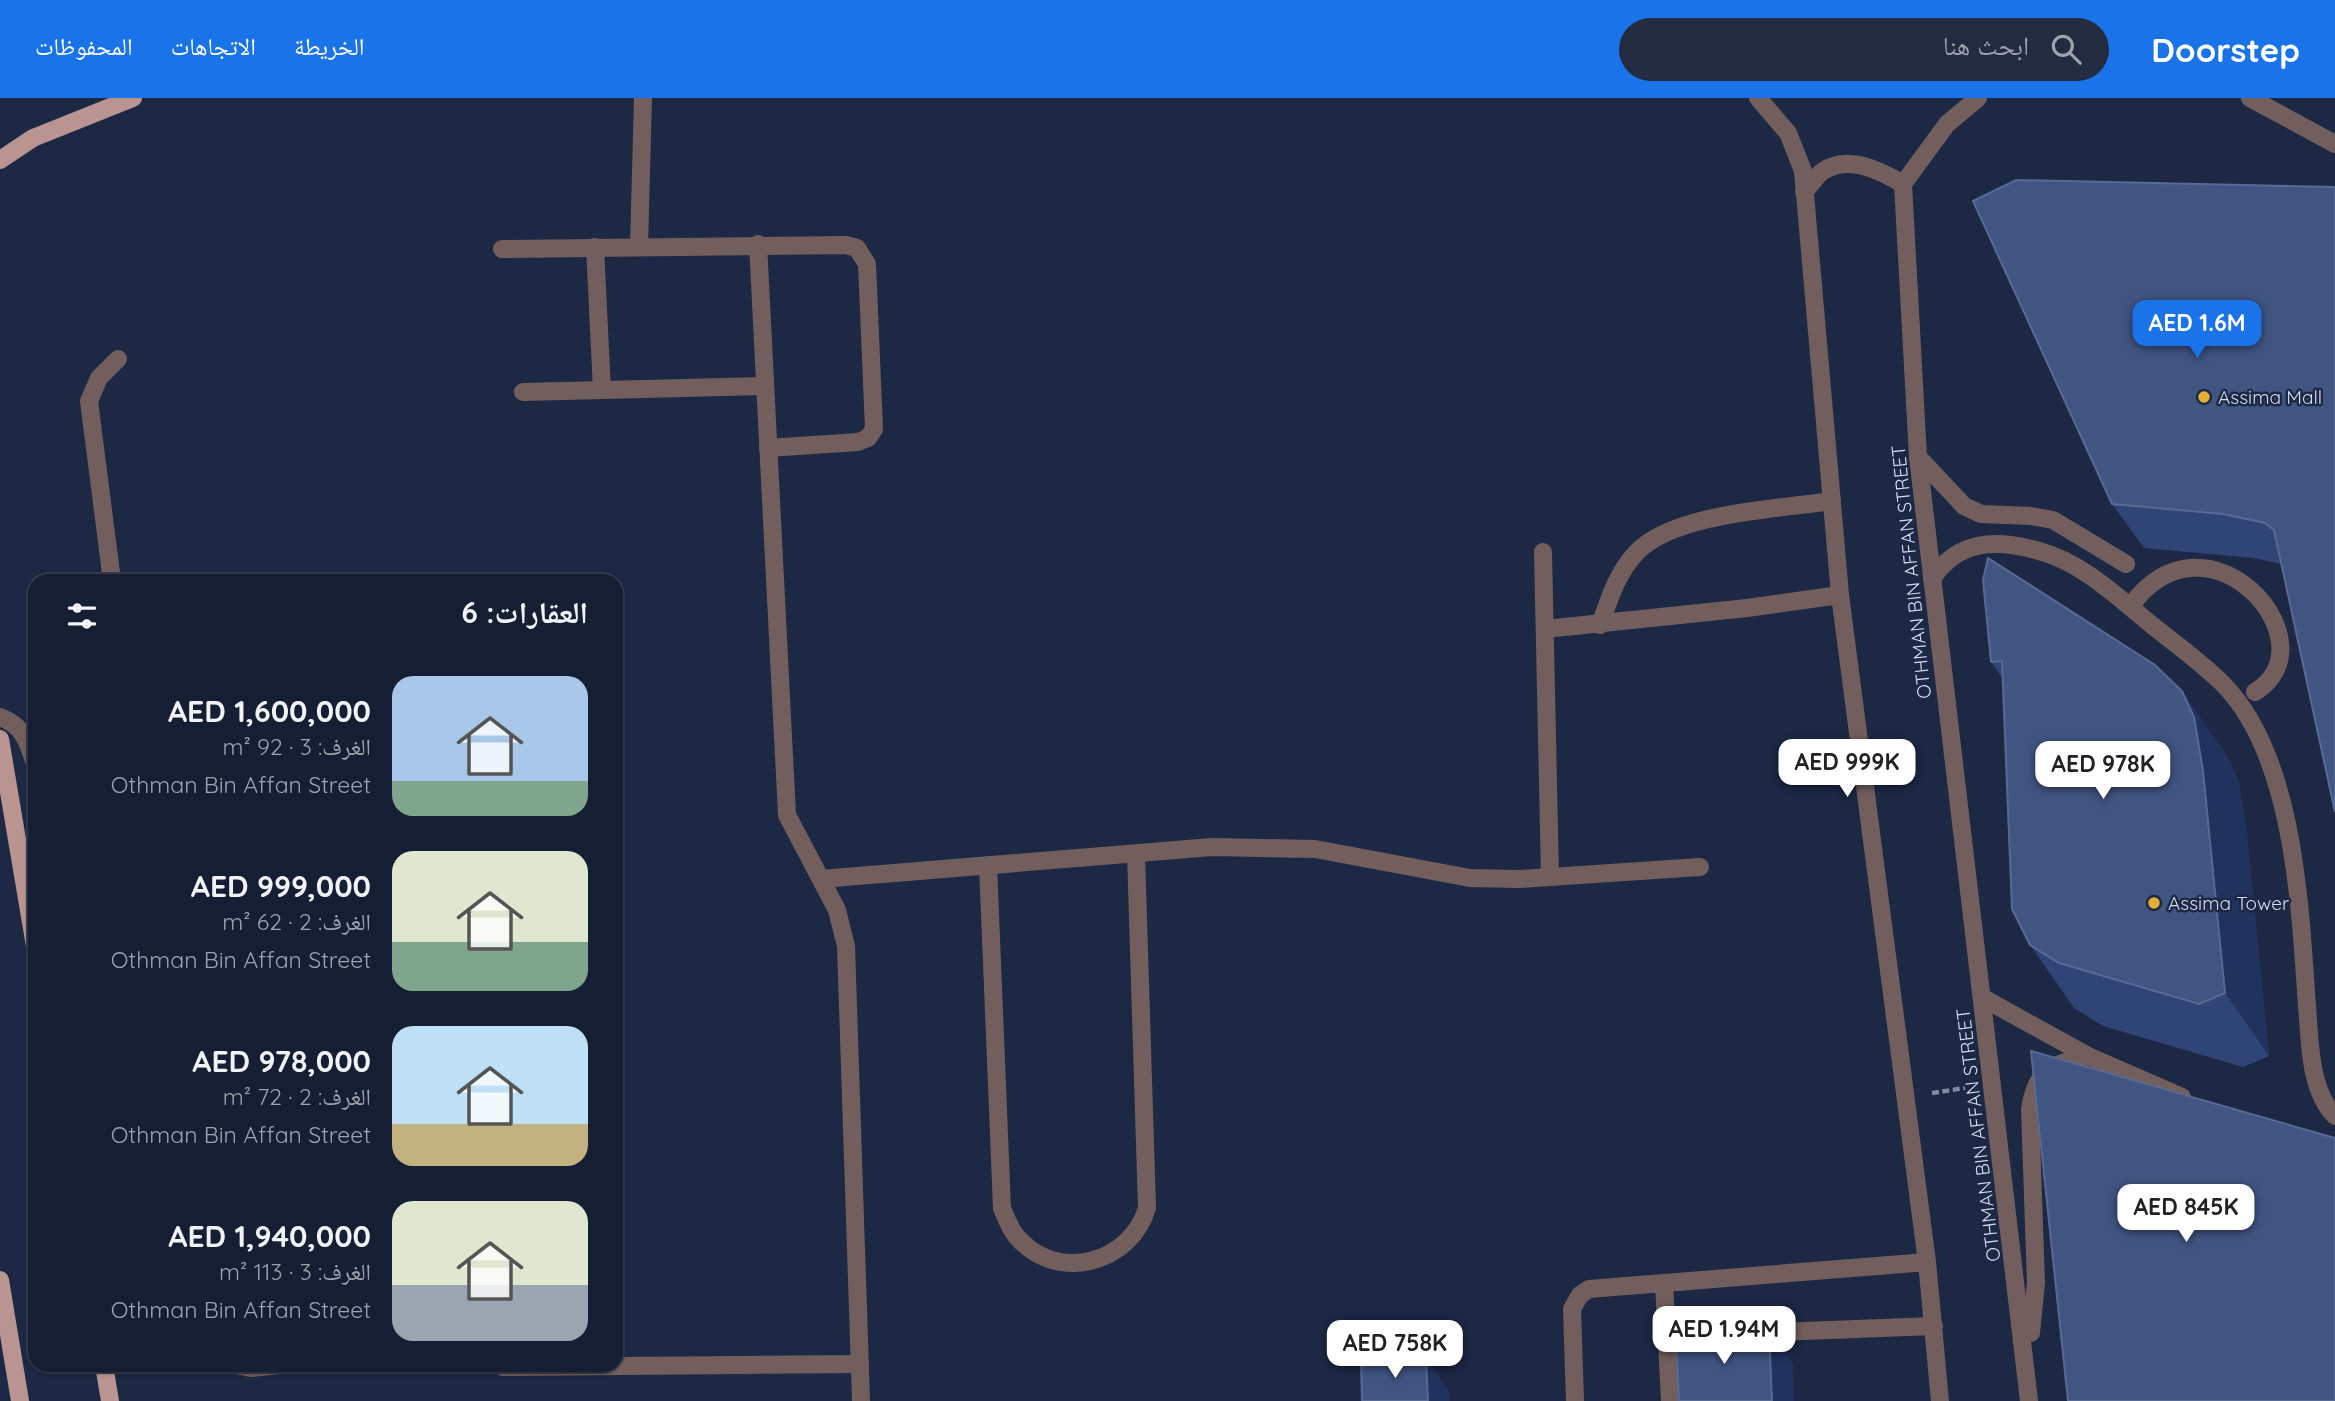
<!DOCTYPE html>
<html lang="ar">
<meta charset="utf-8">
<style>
:root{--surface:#151e33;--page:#222b3f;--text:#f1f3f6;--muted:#9da2ac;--line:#343c4e;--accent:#1a73e8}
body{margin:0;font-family:Quicksand,"Noto Naskh Arabic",sans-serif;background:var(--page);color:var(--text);direction:rtl;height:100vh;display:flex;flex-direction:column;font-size:26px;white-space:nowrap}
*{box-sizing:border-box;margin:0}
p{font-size:23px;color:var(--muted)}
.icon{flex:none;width:38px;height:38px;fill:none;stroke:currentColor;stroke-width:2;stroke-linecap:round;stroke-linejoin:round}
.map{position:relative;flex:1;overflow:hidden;direction:ltr}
.drawer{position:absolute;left:28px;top:476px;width:595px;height:798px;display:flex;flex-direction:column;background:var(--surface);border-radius:21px;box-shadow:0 2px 5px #0004,0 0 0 2px var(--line);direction:rtl}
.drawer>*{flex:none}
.price{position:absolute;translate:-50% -60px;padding:0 16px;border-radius:14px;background:#fff;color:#222;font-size:23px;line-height:46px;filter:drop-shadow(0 2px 4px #0008)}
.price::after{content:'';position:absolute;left:50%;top:42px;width:21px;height:16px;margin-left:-10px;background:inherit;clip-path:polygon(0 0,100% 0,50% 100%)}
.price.selected{background:var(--accent);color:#fff}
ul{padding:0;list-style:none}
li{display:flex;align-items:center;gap:21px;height:175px;padding:0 35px}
li span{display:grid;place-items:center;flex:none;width:196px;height:140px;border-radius:21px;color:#555}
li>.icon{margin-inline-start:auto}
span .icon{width:84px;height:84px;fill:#fffc;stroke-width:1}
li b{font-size:30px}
h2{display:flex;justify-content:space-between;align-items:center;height:84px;padding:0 35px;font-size:30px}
header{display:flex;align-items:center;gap:42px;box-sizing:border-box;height:98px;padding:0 35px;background:var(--accent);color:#fff}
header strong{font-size:33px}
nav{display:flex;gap:38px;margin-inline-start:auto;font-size:24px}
.search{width:490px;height:63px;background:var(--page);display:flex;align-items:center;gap:18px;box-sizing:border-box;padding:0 24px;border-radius:38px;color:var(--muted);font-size:26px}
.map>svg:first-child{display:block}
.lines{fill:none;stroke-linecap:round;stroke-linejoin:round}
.path{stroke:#818ba1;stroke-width:4.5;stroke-dasharray:7 3.5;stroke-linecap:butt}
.minor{stroke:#725f5d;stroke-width:18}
.major{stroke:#b99491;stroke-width:18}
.wall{fill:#2f4576}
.shaded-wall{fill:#20325d}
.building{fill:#415583;stroke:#586a94;stroke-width:2}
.poi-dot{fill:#e2af34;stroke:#1c2844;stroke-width:2.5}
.labels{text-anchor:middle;stroke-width:5;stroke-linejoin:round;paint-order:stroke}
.poi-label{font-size:19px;fill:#d5def0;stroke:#1c2844;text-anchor:start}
.street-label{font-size:19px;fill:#d5def0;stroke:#1c2844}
</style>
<header>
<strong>Doorstep</strong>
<div class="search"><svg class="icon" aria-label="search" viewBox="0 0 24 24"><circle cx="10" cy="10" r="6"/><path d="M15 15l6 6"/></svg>ابحث هنا</div>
<nav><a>الخريطة</a><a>الاتجاهات</a><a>المحفوظات</a></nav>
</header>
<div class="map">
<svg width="2335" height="1303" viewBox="0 0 2335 1303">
<rect width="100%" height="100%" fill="#1c2844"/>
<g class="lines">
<path class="path" d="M1932,995l33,-5"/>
<g class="minor">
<path d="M1758,0l30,35 15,38 37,424 87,667 13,139"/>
<path d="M1978,0l-31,26 -44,60 15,273 111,944"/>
<path d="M2250,0l85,46"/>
<path d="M1804,94c6,-6 12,-16 19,-21 26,-17 58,0 80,13"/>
<path d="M758,146l29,571 50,95 9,36 15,455"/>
<path d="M639,148l4,-148"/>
<path d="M595,149l7,143"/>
<path d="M502,151l344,-4 11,3 10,16 7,165 -6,9 -10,4 -90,6"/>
<path d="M523,294l242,-6"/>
<path d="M1918,359l46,49 17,8 50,2 22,4 73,44"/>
<path d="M1543,454l7,325"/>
<path d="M1932,481c26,-40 65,-40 107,-28 43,11 81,48 114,75 23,18 49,37 70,58 72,73 77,225 84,322 3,34 2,84 28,110"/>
<path d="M112,483l-23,-180 10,-23 19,-19"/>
<path d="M2130,509c77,-108 205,36 125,85"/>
<path d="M1600,527c9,-25 17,-52 36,-72 37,-40 142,-44 196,-52"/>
<path d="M1545,531l202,-21 93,-13"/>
<path d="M0,619c23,8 28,25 35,47"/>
<path d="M988,767l14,343c4,10 8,21 15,29 40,47 114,26 130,-29l-11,-354"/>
<path d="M821,781l391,-32 103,2 155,29 50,1 180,-12"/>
<path d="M1983,900l105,58 94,41"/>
<path d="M1664,1186l6,117"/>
<path d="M1749,1235l185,-7"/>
<path d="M2031,1235l5,-50 -6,-174c6,-40 21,-44 58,-53"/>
<path d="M1668,1238l32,-1"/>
<path d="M237,1267l14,3 29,-3"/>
<path d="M503,1269l357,-3"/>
<path d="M1575,1303l-3,-92 8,-14 9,-6 338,-27"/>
</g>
<g class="major">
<path d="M0,62l33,-22 100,-40"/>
<path d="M0,641l35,207"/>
<path d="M0,1182l20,121"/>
<path d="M104,1267l6,36"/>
</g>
</g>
<g class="wall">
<path d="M2335,89l-54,377 -27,-6 -110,-10 -32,-44z"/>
<path d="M1983,482l243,174 12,26 9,54 22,222 -26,11 -140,-41 -29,-18 -44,-63 -27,-266 -12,-17z"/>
</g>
<g class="shaded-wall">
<path d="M2182,593l44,63 12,26 9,54 22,222 -44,-63z"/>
<path d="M1769,1232l24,33 1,38h-22z"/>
<path d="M1426,1260l23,33 1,10h-22z"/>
</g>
<g class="building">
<path d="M2016,82l319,7v625l-61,-282 -9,-7 -42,-9 -111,-10 -139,-303z"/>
<path d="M1988,460l167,107 27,26 12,26 9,54 22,222 -26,11 -140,-41 -29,-18 -18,-36 -10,-248 -11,1 -8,-82z"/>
<path d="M2031,953l304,87v263h-267z"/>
<path d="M1769,1232l3,71h-93l-3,-68z"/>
<path d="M1426,1260l2,43h-66l-1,-41z"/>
</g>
<g class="poi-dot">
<circle cx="2204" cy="299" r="7"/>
<circle cx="2154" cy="805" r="7"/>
</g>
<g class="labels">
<g class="poi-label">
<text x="2218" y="306">Assima Mall</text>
<text x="2168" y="812">Assima Tower</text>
</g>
<g class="street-label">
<text transform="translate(1911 474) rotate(-96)" y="7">OTHMAN BIN AFFAN STREET</text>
<text transform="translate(1978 1037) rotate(-97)" y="7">OTHMAN BIN AFFAN STREET</text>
</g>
</g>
</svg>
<b class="price selected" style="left:2197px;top:262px">AED 1.6M</b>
<b class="price" style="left:1847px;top:701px">AED 999K</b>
<b class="price" style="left:2103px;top:703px">AED 978K</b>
<b class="price" style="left:2186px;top:1146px">AED 845K</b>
<b class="price" style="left:1724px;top:1268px">AED 1.94M</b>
<b class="price" style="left:1395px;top:1282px">AED 758K</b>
<section class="drawer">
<h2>العقارات: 6<svg class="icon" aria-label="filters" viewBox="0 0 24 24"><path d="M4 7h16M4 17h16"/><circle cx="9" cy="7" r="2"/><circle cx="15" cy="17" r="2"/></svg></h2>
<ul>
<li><span style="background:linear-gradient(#a9c7e8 75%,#7fa58c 0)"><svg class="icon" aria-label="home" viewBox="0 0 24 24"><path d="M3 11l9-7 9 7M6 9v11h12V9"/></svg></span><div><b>AED 1,600,000</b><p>الغرف: 3 · 92 m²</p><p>Othman Bin Affan Street</p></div></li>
<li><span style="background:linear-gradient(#dfe7d0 65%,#7fa58c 0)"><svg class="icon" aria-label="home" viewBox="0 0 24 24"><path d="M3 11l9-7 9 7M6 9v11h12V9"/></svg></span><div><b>AED 999,000</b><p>الغرف: 2 · 62 m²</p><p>Othman Bin Affan Street</p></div></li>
<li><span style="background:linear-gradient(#bfe0f5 70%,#c2b280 0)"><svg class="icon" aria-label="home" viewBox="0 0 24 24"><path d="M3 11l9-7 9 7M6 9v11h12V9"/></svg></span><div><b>AED 978,000</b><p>الغرف: 2 · 72 m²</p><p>Othman Bin Affan Street</p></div></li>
<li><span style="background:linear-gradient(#dfe7d0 60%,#9aa5b1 0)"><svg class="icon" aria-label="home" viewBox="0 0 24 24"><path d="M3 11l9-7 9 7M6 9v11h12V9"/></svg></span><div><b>AED 1,940,000</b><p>الغرف: 3 · 113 m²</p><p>Othman Bin Affan Street</p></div></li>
</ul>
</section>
</div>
